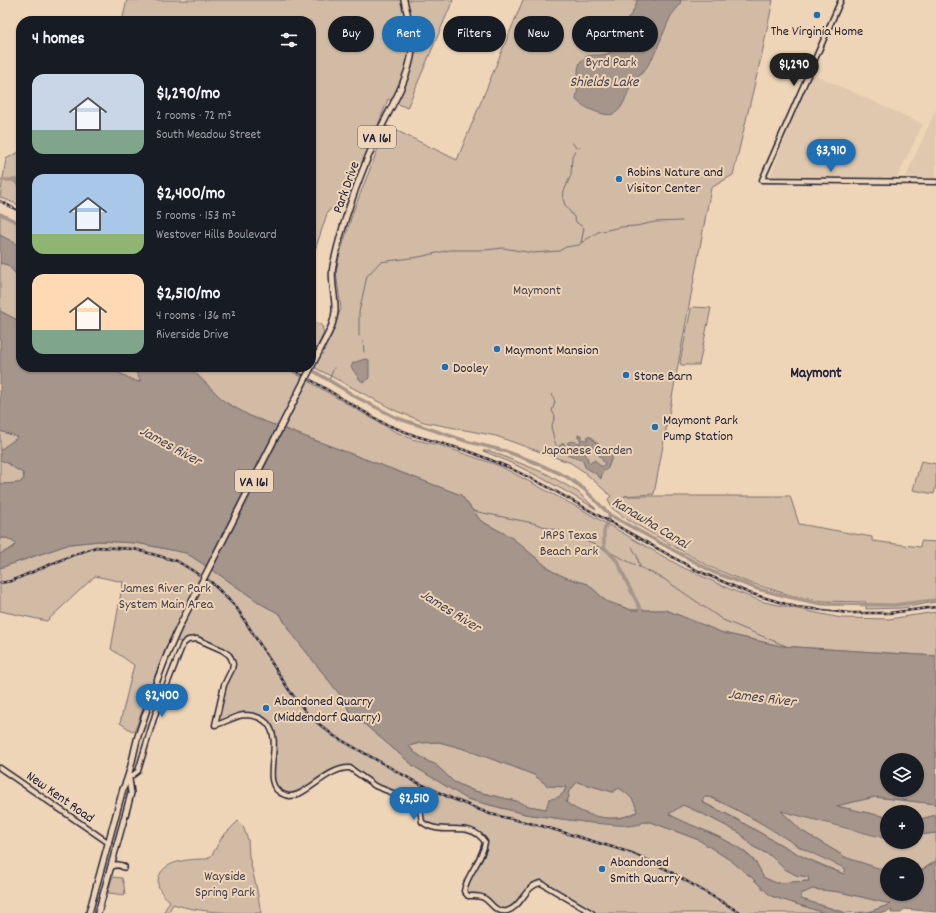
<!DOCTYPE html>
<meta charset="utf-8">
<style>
:root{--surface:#171b24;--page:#242831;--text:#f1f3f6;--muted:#9ea1a6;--accent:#1f6fb2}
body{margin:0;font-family:Dekko,sans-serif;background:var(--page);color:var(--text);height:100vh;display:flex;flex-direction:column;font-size:15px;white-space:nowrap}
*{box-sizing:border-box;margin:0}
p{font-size:13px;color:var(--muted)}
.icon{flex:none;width:22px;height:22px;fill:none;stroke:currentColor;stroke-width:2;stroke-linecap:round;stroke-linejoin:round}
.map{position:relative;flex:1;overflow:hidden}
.panel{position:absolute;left:16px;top:16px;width:300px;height:356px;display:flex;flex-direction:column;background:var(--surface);border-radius:16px;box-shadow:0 1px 3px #0004}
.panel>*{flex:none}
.banner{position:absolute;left:328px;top:16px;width:380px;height:36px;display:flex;gap:8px}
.tools{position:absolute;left:880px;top:753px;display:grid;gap:8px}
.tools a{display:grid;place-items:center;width:44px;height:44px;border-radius:50%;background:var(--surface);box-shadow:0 1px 3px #0004;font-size:20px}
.price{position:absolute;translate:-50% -34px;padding:0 9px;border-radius:14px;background:var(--accent);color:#fff;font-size:13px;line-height:26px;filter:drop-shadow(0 1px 2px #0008)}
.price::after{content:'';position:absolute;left:50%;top:24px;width:12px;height:9px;margin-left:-6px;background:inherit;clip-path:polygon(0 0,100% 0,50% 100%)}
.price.active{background:#222;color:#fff}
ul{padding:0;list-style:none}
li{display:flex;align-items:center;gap:12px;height:100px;padding:0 16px}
li span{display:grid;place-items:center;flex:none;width:112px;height:80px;border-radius:12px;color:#555}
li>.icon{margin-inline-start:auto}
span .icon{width:48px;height:48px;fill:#fffc;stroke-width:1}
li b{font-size:17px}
h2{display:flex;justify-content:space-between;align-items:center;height:48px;padding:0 16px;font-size:17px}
.pill{padding:0 14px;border-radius:18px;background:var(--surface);box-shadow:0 1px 3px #0004;font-size:14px;line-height:36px}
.pill.active{background:var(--accent);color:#fff}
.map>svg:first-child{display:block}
.built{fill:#e0c8ae}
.green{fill:#d1bba5;stroke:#7a6e70}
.water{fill:#a6958b;stroke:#71676b;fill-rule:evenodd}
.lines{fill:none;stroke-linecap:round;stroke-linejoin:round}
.stream{stroke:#71676b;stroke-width:1}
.canal{stroke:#a6958b;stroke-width:3.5}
.minor-casing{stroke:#22223b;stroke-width:7}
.major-casing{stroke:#22223b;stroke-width:8}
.minor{stroke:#efd5b7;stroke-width:4}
.major{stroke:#efd5b7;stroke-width:5}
.rail-casing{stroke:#22223b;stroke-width:2.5}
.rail{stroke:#efd5b7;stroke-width:1;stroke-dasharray:3;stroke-linecap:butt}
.major-bridge-casing{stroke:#22223b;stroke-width:8;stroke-linecap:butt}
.major-bridge{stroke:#efd5b7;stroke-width:5}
.poi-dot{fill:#1f6fb2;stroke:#efd5b7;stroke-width:1.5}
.labels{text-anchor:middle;stroke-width:4;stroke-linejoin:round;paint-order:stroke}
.shield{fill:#efd5b7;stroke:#605860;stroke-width:1}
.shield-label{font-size:13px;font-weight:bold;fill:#22223b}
.poi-label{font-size:14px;fill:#22223b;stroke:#efd5b7;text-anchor:start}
.park-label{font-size:14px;fill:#454150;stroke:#efd5b7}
.street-label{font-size:14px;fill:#22223b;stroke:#efd5b7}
.water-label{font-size:15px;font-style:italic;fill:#4a4453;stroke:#efd5b7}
.neighbourhood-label{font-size:15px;font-weight:bold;fill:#22223b;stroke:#efd5b7}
</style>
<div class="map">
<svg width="936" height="913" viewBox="0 0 936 913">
<rect width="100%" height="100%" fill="#efd5b7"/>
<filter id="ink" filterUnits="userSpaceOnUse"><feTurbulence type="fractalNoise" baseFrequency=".025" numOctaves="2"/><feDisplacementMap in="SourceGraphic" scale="8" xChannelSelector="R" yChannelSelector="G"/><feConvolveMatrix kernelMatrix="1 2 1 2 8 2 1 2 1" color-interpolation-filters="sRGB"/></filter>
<g filter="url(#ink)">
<g class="built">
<path d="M811,73l112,51 -26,54 -128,1z"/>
<path d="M936,109v69l-29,-1 -1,-1z"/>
</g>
<g class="green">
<path d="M127,0h326l-46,108 -19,-9 -40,105 -14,3 -6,4 -17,51v-241h-189z"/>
<path d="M523,0h250l-10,49 -30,126 -22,13 -57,306 -30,2h166l9,28 73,13v4l48,6 1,-6 15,1v60l-34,6 -36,1v-7l-43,-1 -33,-6 -43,-13 -37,-15 -82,-47 -15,-11 -5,-10 3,-3 -28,-25 -12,-8 -75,-27 -72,-14 -30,-12 -82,-44 17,-31 12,-26 -5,-37 3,-15 14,-45 34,-86 70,34z"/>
<path d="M21,151v55l-21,-9 6,-38z"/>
<path d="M0,213l21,10v26l-21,-11z"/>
<path d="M0,263l8,2 13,15v42l-21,-11z"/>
<path d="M693,307l18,1 -12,57h-18l-1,-3 11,-53z"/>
<path d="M311,319l11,7 2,7 -13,26z"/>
<path d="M107,367h26l9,15 -7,-1z"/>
<path d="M189,367h95l108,63 20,9 27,6 61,21 79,42 103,59 50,23 32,12 77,16 48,1 47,-7v44l-155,-10 -58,-13 -57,-23h-35l-25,-9 -18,-17 -21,-6 -15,-7 -41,-34 -30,-16 -20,-26 -211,-79 -25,-14z"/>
<path d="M0,431l19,6 -19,13z"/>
<path d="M483,451h7l10,4 47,19 31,18 18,17c-37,-22 -74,-43 -113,-58z"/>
<path d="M0,460c9,2 14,9 23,13l1,6 -5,4 -19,1z"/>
<path d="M921,461l15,3v21l-2,9 -21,-4z"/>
<path d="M0,538h7l10,6 -5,4 -12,6z"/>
<path d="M99,541l37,2 50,10 28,18 49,34 17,9 9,16 52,66 9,16 65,55 52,32 58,15 67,9 59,-1 48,18 31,20 20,16 21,20 54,17h-233l-27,-17 -28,-13 -24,25 -12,3 -17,-13 -16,-2 -4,-5 21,-49 -4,-7 -17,-7 -27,2 -15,-8 -2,-12 -12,-11 -33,-13 -21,-17 -16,1 -37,24 -17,1 -12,-12 2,-45 -10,-17 -15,-6 -34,10 8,-35 9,-21 -2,-12 -30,-17 -15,2 -16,-2 -34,90 -3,1 -12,-8 14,-58 -23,-16 12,-67 -28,-6 -48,45 -47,-10v-43l70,-24z"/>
<path d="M439,742l22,6 53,19 20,8 14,11 18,1 -2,5 -18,17 -18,-3 -12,-5 -42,-10 -20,-9 -19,-18 -6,-2 -15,-10 -5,-6 11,-3z"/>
<path d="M577,782l36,10 6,-4c10,7 16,11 18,24 -7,3 -14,6 -21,6 -16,2 -38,-5 -50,-16l3,-5 -1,-4z"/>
<path d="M704,797h6l21,10 116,62 -3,5 -43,-18 -70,-40 -29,-14z"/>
<path d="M875,797l61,7v11l-19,5v-8h-30v5l-52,-11z"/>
<path d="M683,805l20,9 37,19 12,13 19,10 12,12 13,7 13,2v4l-33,2 -13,-6c-3,-5 -4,-10 -7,-14 -18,-23 -62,-35 -88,-49z"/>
<path d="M780,810l107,27v5h30v-7l19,-2v28l-19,12v-9h-30v7l-40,-13 -45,-27z"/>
<path d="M238,821l5,5 5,14 1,16 8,34 4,23c-31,0 -59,0 -88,-9l-5,9h-5l7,-12c-6,-5 -12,-11 -12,-18 0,-23 32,-24 49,-24l5,-4 10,-18z"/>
<path d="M112,877l10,1 2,7 1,10 -17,-2z"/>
<path d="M812,889l28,3 51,12 -22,8 -23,1 -45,-14v-5z"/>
</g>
<g class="water">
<path d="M637,0h44c-1,8 -8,11 -11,18 -8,17 -13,35 -24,50 -4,6 -10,10 -14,16 -6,9 -7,23 -17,29 -9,6 -32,-6 -39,-13 0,-5 2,-9 2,-15 1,-8 -2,-16 3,-24 7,-10 19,-3 28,-8 12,-6 10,-17 14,-26 5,-12 11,-12 14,-27z"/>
<path d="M0,235l21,11v34l-13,-15 -8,-2z"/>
<path d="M0,311l21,11v45h86l28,14 6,1 -8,-15h56l36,35 25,14 211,79 20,26 30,16 41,34 15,7 21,6 18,17 25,9h35l57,23 58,13 155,10v148l-61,-7 -39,9 51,11v20l-3,1 -103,-27 21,20 45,27 40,13v23h30v-21l19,-12v51l-32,-3 -3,4h-10l1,-3 -8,3h-25l10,-1 22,-8 -51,-12 -28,-3 -11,5v5l45,14h-21l-54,-17 -21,-20 -20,-16 -31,-20 -48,-18h-9l-1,2 -11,2 -38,-3 -67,-9 -58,-15 -52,-32 -65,-55 -9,-16 -52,-66 -9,-16 -17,-9 -49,-34 -28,-18 -49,-10 -38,-2 -29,3 -70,24v-14l12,-6 4,-4 -9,-6h-7v-54l19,-1 5,-4 -1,-6c-9,-4 -14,-11 -23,-13v-10l18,-13 -18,-6zM439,742l22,6 53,19 20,8 14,11 18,1c-2,9 -8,11 -17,12l-3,10 -18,-3 -12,-5 -42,-10 -20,-9 -19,-18 -6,-2 -15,-10 -5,-6 11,-3zM887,760h30v30h-30zM577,782l36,10 6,-4c10,7 16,11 18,24 -7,3 -14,6 -21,6 -16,1 -38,-5 -50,-16l3,-5 -1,-4zM704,797h6l21,10 25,13 45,28 45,21 -2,5c-40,-13 -75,-37 -112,-57 -9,-5 -20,-9 -30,-15zM683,805l20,9 37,19 12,13 19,10 12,12 13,7 12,2 1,4 -33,2 -13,-6c-2,-5 -4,-10 -7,-14 -17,-22 -63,-35 -87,-49z"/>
<path d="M365,359l4,1v19l-5,3 -4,-2 -9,-13 2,-4z"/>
<path d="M578,435h4v4l3,1h2l1,-4 5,2v2l10,8 3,6h5l1,3 -4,11 -6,5 -1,6 -5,-5 -11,-7 -2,-6 -18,-8 -3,-4 -4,-2 5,-4h1l2,8 1,1h7l1,-2 -8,-7 4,-2 9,2 1,-3 -3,-2zM587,443l13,9 -1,3 6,9 -2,2h-3l-5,-6 -5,3 -2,-2c0,-6 -5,-8 -6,-13z"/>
<path d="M936,815v18l-19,2v-15z"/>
</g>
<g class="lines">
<g class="stream">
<path d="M572,142l4,6"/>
<path d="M581,243l17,-11 23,-5 15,-1 19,-4 27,-1"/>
<path d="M359,336v-24l8,-36 13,-14 39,-5 31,-7h35l18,-2 30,5 26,-2 7,-4 13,-2 2,-2 3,-15 -8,-6 -2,-5 -9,-12 -2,-6 1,-8 7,-16 1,-19 4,-7 4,-2"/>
<path d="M363,341l1,11"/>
<path d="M329,380l5,-12"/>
<path d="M552,394l3,8 -3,9 3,5 -4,12c3,6 2,15 7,19"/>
<path d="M473,511l60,12 38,12 22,9 71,35 59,41 63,26"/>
<path d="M632,547l5,9 3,11"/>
</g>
<g class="canal">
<path d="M0,180h21"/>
<path d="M13,180l8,6"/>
<path d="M0,214l21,10"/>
<path d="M307,367l51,31 39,20 72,24 36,9 32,12 30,14 17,12 26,26 103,57 45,17 31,8 33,7 72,1 42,-5"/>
<path d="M610,515l-6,16v16l14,15 9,21 14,27"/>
</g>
<defs>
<g id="minor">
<path d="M841,0l-79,180 174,2"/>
<path d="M0,768l109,75"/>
<path d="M129,778l9,-7 17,-56 26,-66 2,-5 5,-4 9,-1 25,11 7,5 2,3 2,6 -1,5 -8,16 -9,40c10,-2 19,-9 29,-10 9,0 17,2 23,8 19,21 -11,62 18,72 18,7 40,-28 65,-27l25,18 33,13 12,11 2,12c21,16 47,-4 63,20 -2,18 -18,31 -21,49l4,5c5,0 11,-1 16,2 8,5 11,15 23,13 15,-4 18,-26 34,-28l51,30"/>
</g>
<g id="major">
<path d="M325,340c5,-9 9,-18 10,-28 1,-15 -5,-31 -2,-46 9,-42 24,-84 41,-123 12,-29 31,-55 37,-86 4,-19 -3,-39 -7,-57"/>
<path d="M111,867c4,-3 8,-3 13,0"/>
<path d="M89,913l34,-124c8,-16 10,-35 15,-53 13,-39 26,-78 44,-115"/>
<path d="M98,913l31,-112 2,-8 -2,-14"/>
</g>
</defs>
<use href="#minor" class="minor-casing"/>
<use href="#major" class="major-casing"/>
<use href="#minor" class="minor"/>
<use href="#major" class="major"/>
<defs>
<g id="rail">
<path d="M0,201l21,11"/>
<path d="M289,367l96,57 31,12 52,15 40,16 38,19 148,83 55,24 47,14 53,6h40l47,-6"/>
<path d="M0,583l11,-2 62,-26 23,-8 38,2 43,12 34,21 25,25 53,83 20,26 25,20 80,45 39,18 37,15 52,12 90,27 32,15 77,45"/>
</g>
</defs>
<use href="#rail" class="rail-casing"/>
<use href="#rail" class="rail"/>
<defs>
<path id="major-bridge" d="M182,621l143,-281"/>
</defs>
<use href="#major-bridge" class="major-bridge-casing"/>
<use href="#major-bridge" class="major-bridge"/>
</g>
</g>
<g class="poi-dot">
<circle cx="817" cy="15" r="4"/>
<circle cx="619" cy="179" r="4"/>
<circle cx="497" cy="349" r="4"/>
<circle cx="445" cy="367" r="4"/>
<circle cx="626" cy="375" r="4"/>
<circle cx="655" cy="427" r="4"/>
<circle cx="266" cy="708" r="4"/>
<circle cx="602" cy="869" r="4"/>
</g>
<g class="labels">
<g class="shield">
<rect x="358" y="126" width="38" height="22" rx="3"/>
<rect x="235" y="470" width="38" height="22" rx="3"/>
</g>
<g class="shield-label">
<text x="377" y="142">VA 161</text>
<text x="254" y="486">VA 161</text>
</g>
<g class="poi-label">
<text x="817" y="35" text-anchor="middle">The Virginia Home</text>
<text x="627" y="176">Robins Nature and<tspan x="627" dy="16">Visitor Center</tspan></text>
<text x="505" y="354">Maymont Mansion</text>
<text x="453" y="372">Dooley</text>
<text x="634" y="380">Stone Barn</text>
<text x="663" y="424">Maymont Park<tspan x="663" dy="16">Pump Station</tspan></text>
<text x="274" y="705">Abandoned Quarry<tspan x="274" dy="16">(Middendorf Quarry)</tspan></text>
<text x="610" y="866">Abandoned<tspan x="610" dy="16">Smith Quarry</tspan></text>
</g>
<g class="park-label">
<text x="611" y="66">Byrd Park</text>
<text x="537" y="294">Maymont</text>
<text x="587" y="454">Japanese Garden</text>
<text x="569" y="539">JRPS Texas<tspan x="569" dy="16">Beach Park</tspan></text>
<text x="166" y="592">James River Park<tspan x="166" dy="16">System Main Area</tspan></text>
<text x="225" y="880">Wayside<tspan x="225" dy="16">Spring Park</tspan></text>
</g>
<g class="street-label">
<text transform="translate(345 187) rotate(-70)" y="5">Park Drive</text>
<text transform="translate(61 796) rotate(35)" y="5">New Kent Road</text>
</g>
<g class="water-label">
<text x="604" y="86">Shields Lake</text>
<text transform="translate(171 445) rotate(29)" y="5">James River</text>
<text transform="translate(651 522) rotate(31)" y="5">Kanawha Canal</text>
<text transform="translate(451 610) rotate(32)" y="5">James River</text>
<text transform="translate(762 697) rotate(7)" y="5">James River</text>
</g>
<g class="neighbourhood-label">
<text x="816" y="377">Maymont</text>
</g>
</g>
</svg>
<div class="tools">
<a><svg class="icon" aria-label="layers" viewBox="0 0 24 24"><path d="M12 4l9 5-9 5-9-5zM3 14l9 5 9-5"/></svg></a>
<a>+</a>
<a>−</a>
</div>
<b class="price active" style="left:794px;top:87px">$1,290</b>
<b class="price" style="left:831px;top:173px">$3,910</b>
<b class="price" style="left:162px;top:718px">$2,400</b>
<b class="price" style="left:414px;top:821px">$2,510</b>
<div class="banner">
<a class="pill">Buy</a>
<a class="pill active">Rent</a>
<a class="pill">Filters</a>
<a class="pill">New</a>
<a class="pill">Apartment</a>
</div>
<section class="panel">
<h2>4 homes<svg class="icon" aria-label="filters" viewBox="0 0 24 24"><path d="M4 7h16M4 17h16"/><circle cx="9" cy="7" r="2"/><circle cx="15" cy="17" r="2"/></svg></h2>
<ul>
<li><span style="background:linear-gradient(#c9d6e8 70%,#7fa58c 0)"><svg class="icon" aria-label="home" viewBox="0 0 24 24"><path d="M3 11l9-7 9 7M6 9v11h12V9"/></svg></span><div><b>$1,290/mo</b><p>2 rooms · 72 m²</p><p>South Meadow Street</p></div></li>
<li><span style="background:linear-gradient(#a9c7e8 75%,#8fb573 0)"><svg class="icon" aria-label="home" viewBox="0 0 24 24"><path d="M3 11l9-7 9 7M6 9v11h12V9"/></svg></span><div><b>$2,400/mo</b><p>5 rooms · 153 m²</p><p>Westover Hills Boulevard</p></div></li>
<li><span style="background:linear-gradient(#ffd9b3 70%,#7fa58c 0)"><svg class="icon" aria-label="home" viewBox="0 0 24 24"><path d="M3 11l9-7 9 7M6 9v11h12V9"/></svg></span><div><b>$2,510/mo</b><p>4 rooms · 136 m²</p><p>Riverside Drive</p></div></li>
</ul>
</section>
</div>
